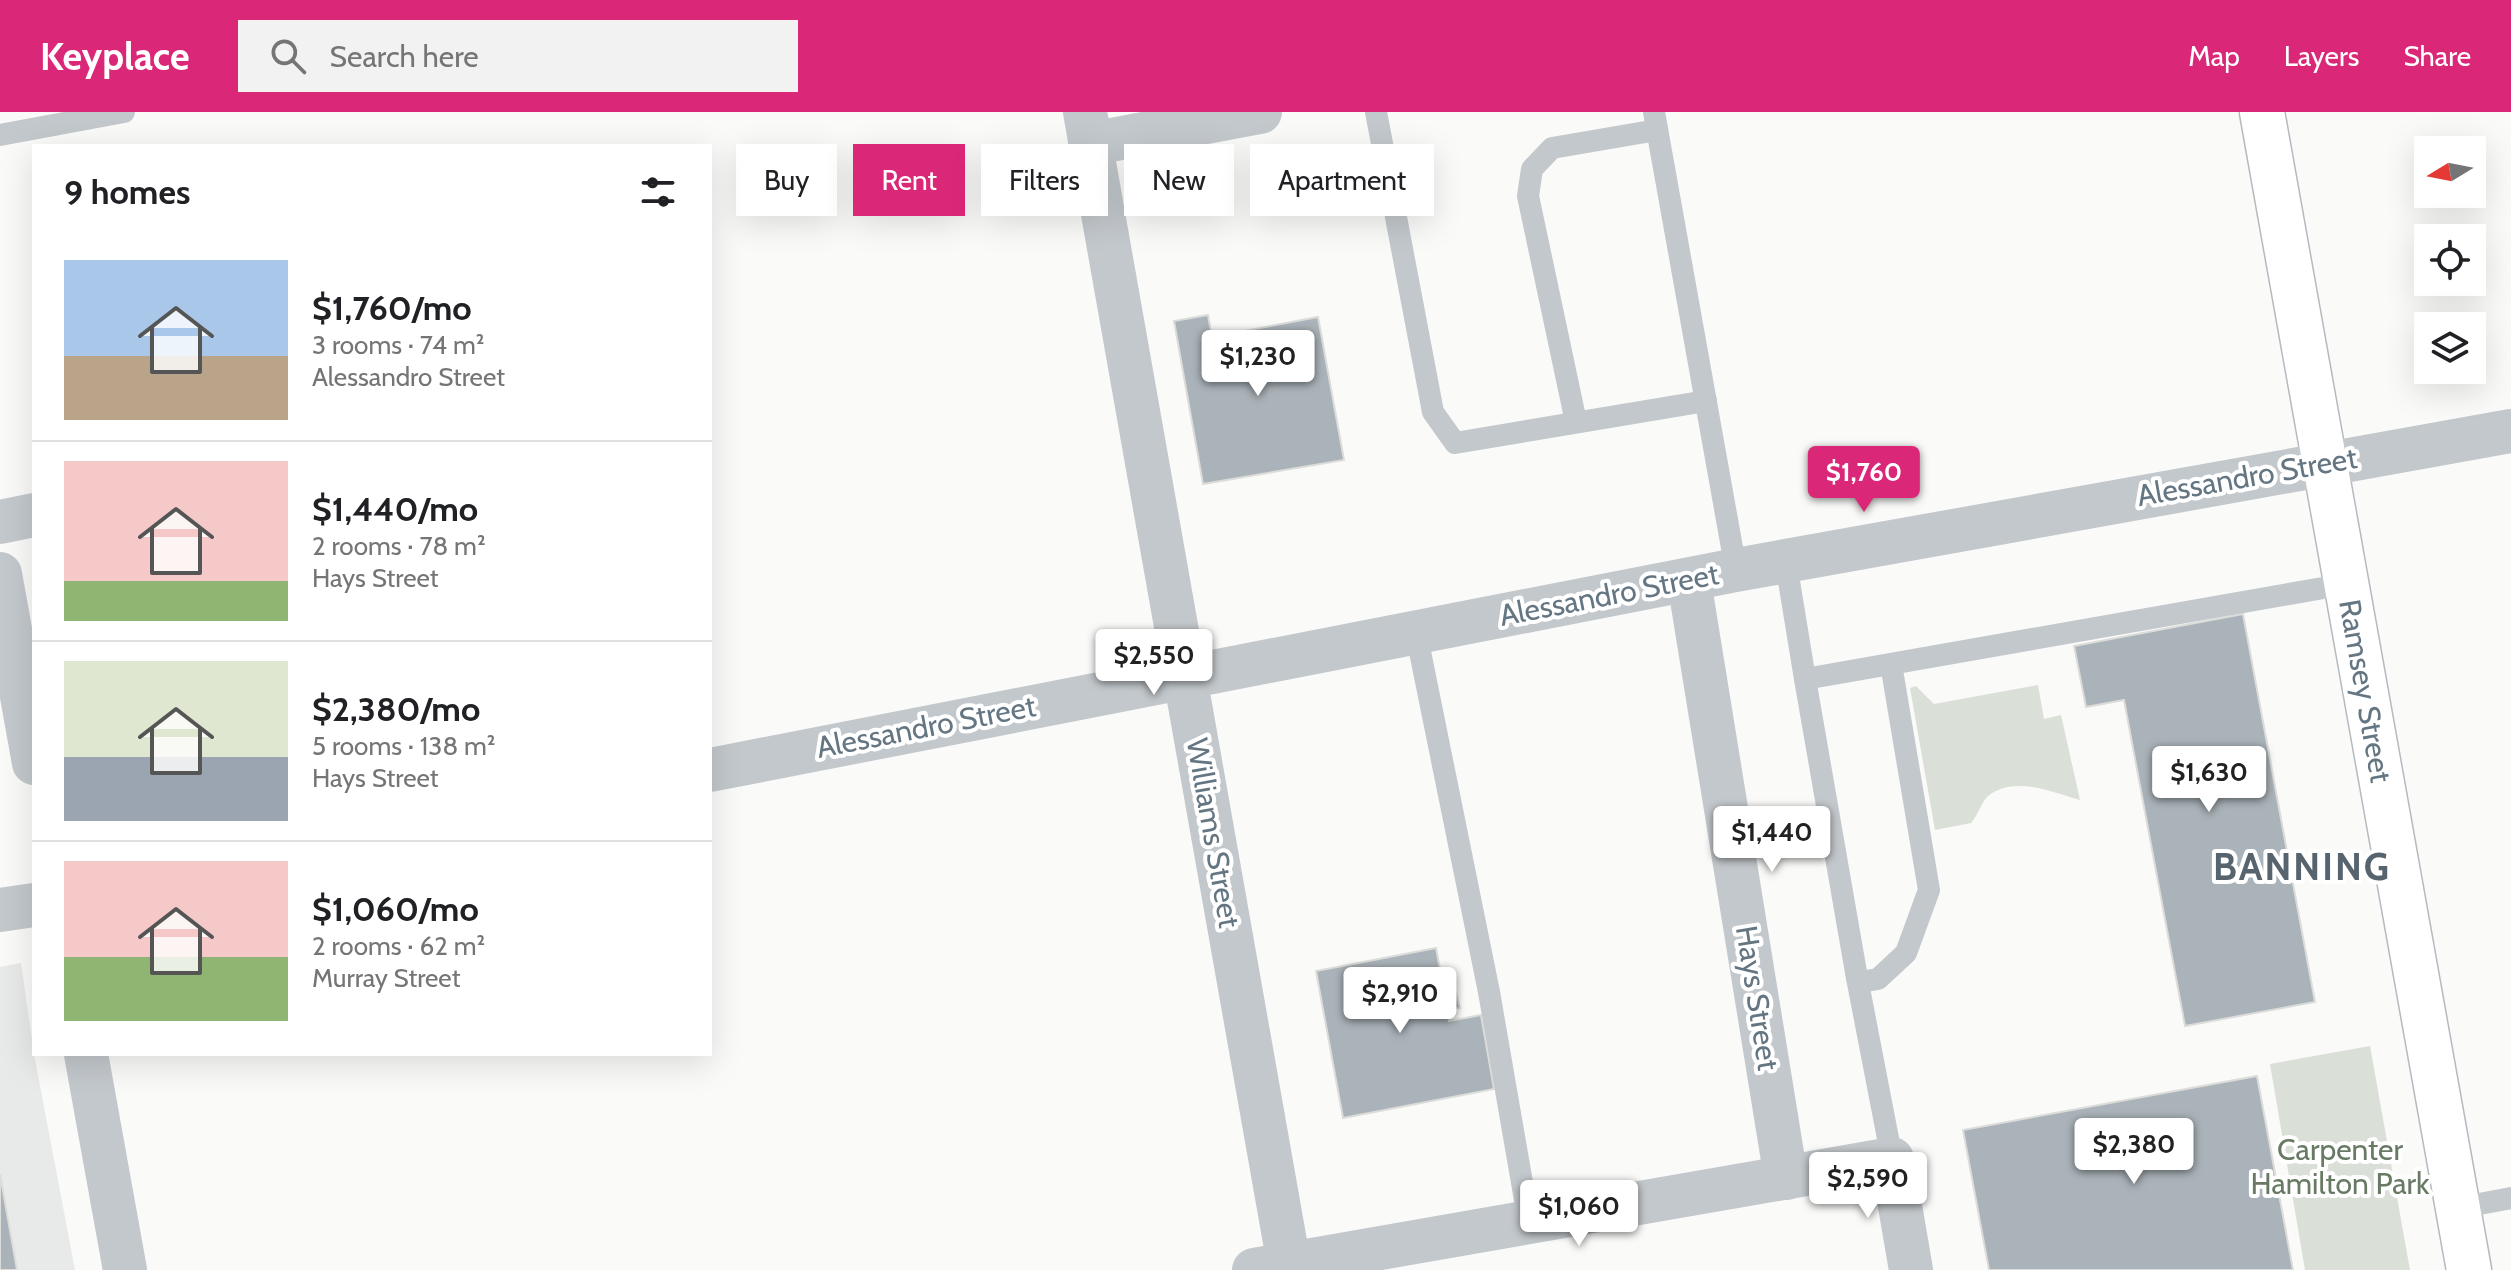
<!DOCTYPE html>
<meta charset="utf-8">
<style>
:root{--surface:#fff;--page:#f2f2f2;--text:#202124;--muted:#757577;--line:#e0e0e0;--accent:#db2777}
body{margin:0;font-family:Cabin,sans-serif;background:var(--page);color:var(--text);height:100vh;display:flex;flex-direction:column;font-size:30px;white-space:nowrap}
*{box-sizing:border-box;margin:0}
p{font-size:26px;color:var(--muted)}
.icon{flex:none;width:44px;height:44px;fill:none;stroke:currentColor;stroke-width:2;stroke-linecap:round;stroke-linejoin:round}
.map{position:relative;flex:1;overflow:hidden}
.side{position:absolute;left:32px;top:32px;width:680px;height:912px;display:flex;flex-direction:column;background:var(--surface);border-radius:0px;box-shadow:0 8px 32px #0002}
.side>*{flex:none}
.hud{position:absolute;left:736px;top:32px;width:760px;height:72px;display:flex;gap:16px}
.needle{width:52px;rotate:260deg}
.fabs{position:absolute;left:2414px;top:24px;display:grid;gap:16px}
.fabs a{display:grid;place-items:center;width:72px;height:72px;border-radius:0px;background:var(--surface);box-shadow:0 8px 32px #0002;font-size:40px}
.price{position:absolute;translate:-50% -68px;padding:0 18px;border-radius:8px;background:#fff;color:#222;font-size:26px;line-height:52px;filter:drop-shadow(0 2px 4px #0008)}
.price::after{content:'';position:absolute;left:50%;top:48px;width:24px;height:18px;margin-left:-12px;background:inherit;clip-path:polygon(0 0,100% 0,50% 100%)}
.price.selected{background:var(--accent);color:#fff}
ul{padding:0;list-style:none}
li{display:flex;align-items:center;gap:24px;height:200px;padding:0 32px}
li+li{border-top:2px solid var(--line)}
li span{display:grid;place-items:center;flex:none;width:224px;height:160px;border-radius:0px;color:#555}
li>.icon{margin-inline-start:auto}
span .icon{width:96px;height:96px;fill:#fffc;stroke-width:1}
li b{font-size:34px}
h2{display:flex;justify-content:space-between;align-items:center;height:96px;padding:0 32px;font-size:34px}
.pill{padding:0 28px;border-radius:0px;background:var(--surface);box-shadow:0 8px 32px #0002;font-size:28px;line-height:72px}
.pill.selected{background:var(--accent);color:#fff}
header{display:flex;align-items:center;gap:48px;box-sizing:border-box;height:112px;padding:0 40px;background:var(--accent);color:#fff}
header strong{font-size:38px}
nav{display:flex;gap:44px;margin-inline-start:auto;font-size:28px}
.search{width:560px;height:72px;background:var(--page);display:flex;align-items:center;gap:20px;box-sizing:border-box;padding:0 28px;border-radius:0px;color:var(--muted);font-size:30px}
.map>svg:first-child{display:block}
.built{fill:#e8e9e9}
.green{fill:#dadfd7}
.building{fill:#aab3b9;stroke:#dcdcda;stroke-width:2}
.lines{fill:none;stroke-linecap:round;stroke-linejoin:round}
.primary-casing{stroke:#b5babe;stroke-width:47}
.lane{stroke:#c3c8cc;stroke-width:22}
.street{stroke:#c3c8cc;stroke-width:44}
.primary{stroke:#fff;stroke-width:44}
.labels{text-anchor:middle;stroke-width:8;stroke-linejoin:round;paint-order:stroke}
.street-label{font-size:30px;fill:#657683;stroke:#fff}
.park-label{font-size:30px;fill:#687a64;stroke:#fff}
.district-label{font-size:38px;font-weight:bold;letter-spacing:2px;fill:#57646e;stroke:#fff}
</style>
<header>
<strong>Keyplace</strong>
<div class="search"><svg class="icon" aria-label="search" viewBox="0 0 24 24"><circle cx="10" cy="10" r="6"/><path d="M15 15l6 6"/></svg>Search here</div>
<nav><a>Map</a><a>Layers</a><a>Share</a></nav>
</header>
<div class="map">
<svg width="2511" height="1158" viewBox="0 0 2511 1158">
<rect width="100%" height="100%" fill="#fafaf8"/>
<path class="built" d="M21,851l13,91 41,216h-75v-303z"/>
<g class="green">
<path d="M2038,573l6,34 17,-4 19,85c-27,-8 -67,-25 -92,-4 -7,7 -10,19 -17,27l-36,7 -25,-142 6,-2 18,18z"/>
<path d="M2370,934l40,224h-105l-35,-206z"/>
</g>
<g class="building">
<path d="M1208,203l4,22 106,-20 26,143 -141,24 -29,-163z"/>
<path d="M2243,502l72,388 -130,24 -61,-326 -38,7 -12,-61z"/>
<path d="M1436,836l9,47 11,-2 4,15 -13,2 2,11 32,-6 13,74 -151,29 -27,-147z"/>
<path d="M2257,964l36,194h-304l-26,-140z"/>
<path d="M0,1062l17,96h-17z"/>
</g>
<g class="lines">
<defs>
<path id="primary" d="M2262,0l207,1158"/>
</defs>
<use href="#primary" class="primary-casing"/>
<g class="lane">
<path d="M1376,0l57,300 22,31 251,-42"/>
<path d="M1654,0l82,458"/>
<path d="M0,23l124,-23"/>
<path d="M1576,310l-48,-226 4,-27 20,-21 105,-18"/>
<path d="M1786,451l19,116"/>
<path d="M1416,520l73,360 40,231"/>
<path d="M1891,552l38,226 -23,63 -28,26 -12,2 -9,-3 -52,-299 541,-95"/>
<path d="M1857,866l35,181"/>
<path d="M2458,1096l53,-10"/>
</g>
<g class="street">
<path d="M1085,0l205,1158"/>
<path d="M1090,32l170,-32"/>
<path d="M0,410l34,-7"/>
<path d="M0,462l34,189"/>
<path d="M1689,469l97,597"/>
<path d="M710,658l1026,-200 775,-139"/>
<path d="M0,798l34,-5"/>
<path d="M86,942l39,216"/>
<path d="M1254,1158l638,-111 19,111"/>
</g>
<use href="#primary" class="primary"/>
</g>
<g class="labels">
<g class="street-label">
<text transform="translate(2247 365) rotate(-10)" y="10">Alessandro Street</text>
<text transform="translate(1609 483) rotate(-11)" y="10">Alessandro Street</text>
<text transform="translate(2365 579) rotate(80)" y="10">Ramsey Street</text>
<text transform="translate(926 615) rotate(-11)" y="10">Alessandro Street</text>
<text transform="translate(1213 721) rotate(80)" y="10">Williams Street</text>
<text transform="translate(1757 886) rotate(81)" y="10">Hays Street</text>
</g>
<g class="park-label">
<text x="2340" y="1048">Carpenter<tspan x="2340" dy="34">Hamilton Park</tspan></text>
</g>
<g class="district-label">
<text x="2302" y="768">BANNING</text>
</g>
</g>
</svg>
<div class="fabs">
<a><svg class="needle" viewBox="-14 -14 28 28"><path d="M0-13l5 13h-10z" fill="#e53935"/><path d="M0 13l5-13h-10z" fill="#757577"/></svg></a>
<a><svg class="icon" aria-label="locate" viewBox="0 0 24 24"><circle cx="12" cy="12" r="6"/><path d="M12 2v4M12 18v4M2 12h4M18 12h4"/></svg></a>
<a><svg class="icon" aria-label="layers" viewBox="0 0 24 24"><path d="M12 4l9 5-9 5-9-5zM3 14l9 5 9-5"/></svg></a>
</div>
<b class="price" style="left:1258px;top:286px">$1,230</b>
<b class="price selected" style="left:1864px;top:402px">$1,760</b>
<b class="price" style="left:1154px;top:585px">$2,550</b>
<b class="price" style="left:2209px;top:702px">$1,630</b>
<b class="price" style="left:1772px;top:762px">$1,440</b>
<b class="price" style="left:1400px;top:923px">$2,910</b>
<b class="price" style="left:2134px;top:1074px">$2,380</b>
<b class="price" style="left:1868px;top:1108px">$2,590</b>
<b class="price" style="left:1579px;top:1136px">$1,060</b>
<div class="hud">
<a class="pill">Buy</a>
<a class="pill selected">Rent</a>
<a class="pill">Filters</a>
<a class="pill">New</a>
<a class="pill">Apartment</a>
</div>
<section class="side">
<h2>9 homes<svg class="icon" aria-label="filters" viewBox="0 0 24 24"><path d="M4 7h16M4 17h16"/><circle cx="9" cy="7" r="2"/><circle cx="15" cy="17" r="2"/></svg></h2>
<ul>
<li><span style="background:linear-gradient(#a9c7e8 60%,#b9a48a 0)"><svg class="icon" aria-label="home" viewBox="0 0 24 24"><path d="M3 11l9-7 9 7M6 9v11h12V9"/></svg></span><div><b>$1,760/mo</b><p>3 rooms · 74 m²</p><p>Alessandro Street</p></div></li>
<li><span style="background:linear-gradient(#f6c9c9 75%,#8fb573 0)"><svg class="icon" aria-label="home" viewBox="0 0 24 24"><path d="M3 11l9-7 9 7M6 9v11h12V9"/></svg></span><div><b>$1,440/mo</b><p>2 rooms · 78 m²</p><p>Hays Street</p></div></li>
<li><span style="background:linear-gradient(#dfe7d0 60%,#9aa5b1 0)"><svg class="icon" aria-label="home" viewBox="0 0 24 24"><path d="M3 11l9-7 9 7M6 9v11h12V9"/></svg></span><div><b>$2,380/mo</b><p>5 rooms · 138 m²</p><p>Hays Street</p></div></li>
<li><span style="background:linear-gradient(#f6c9c9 60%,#8fb573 0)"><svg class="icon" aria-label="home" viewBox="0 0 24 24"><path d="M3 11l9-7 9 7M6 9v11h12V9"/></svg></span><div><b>$1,060/mo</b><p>2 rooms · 62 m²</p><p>Murray Street</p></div></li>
</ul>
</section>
</div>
